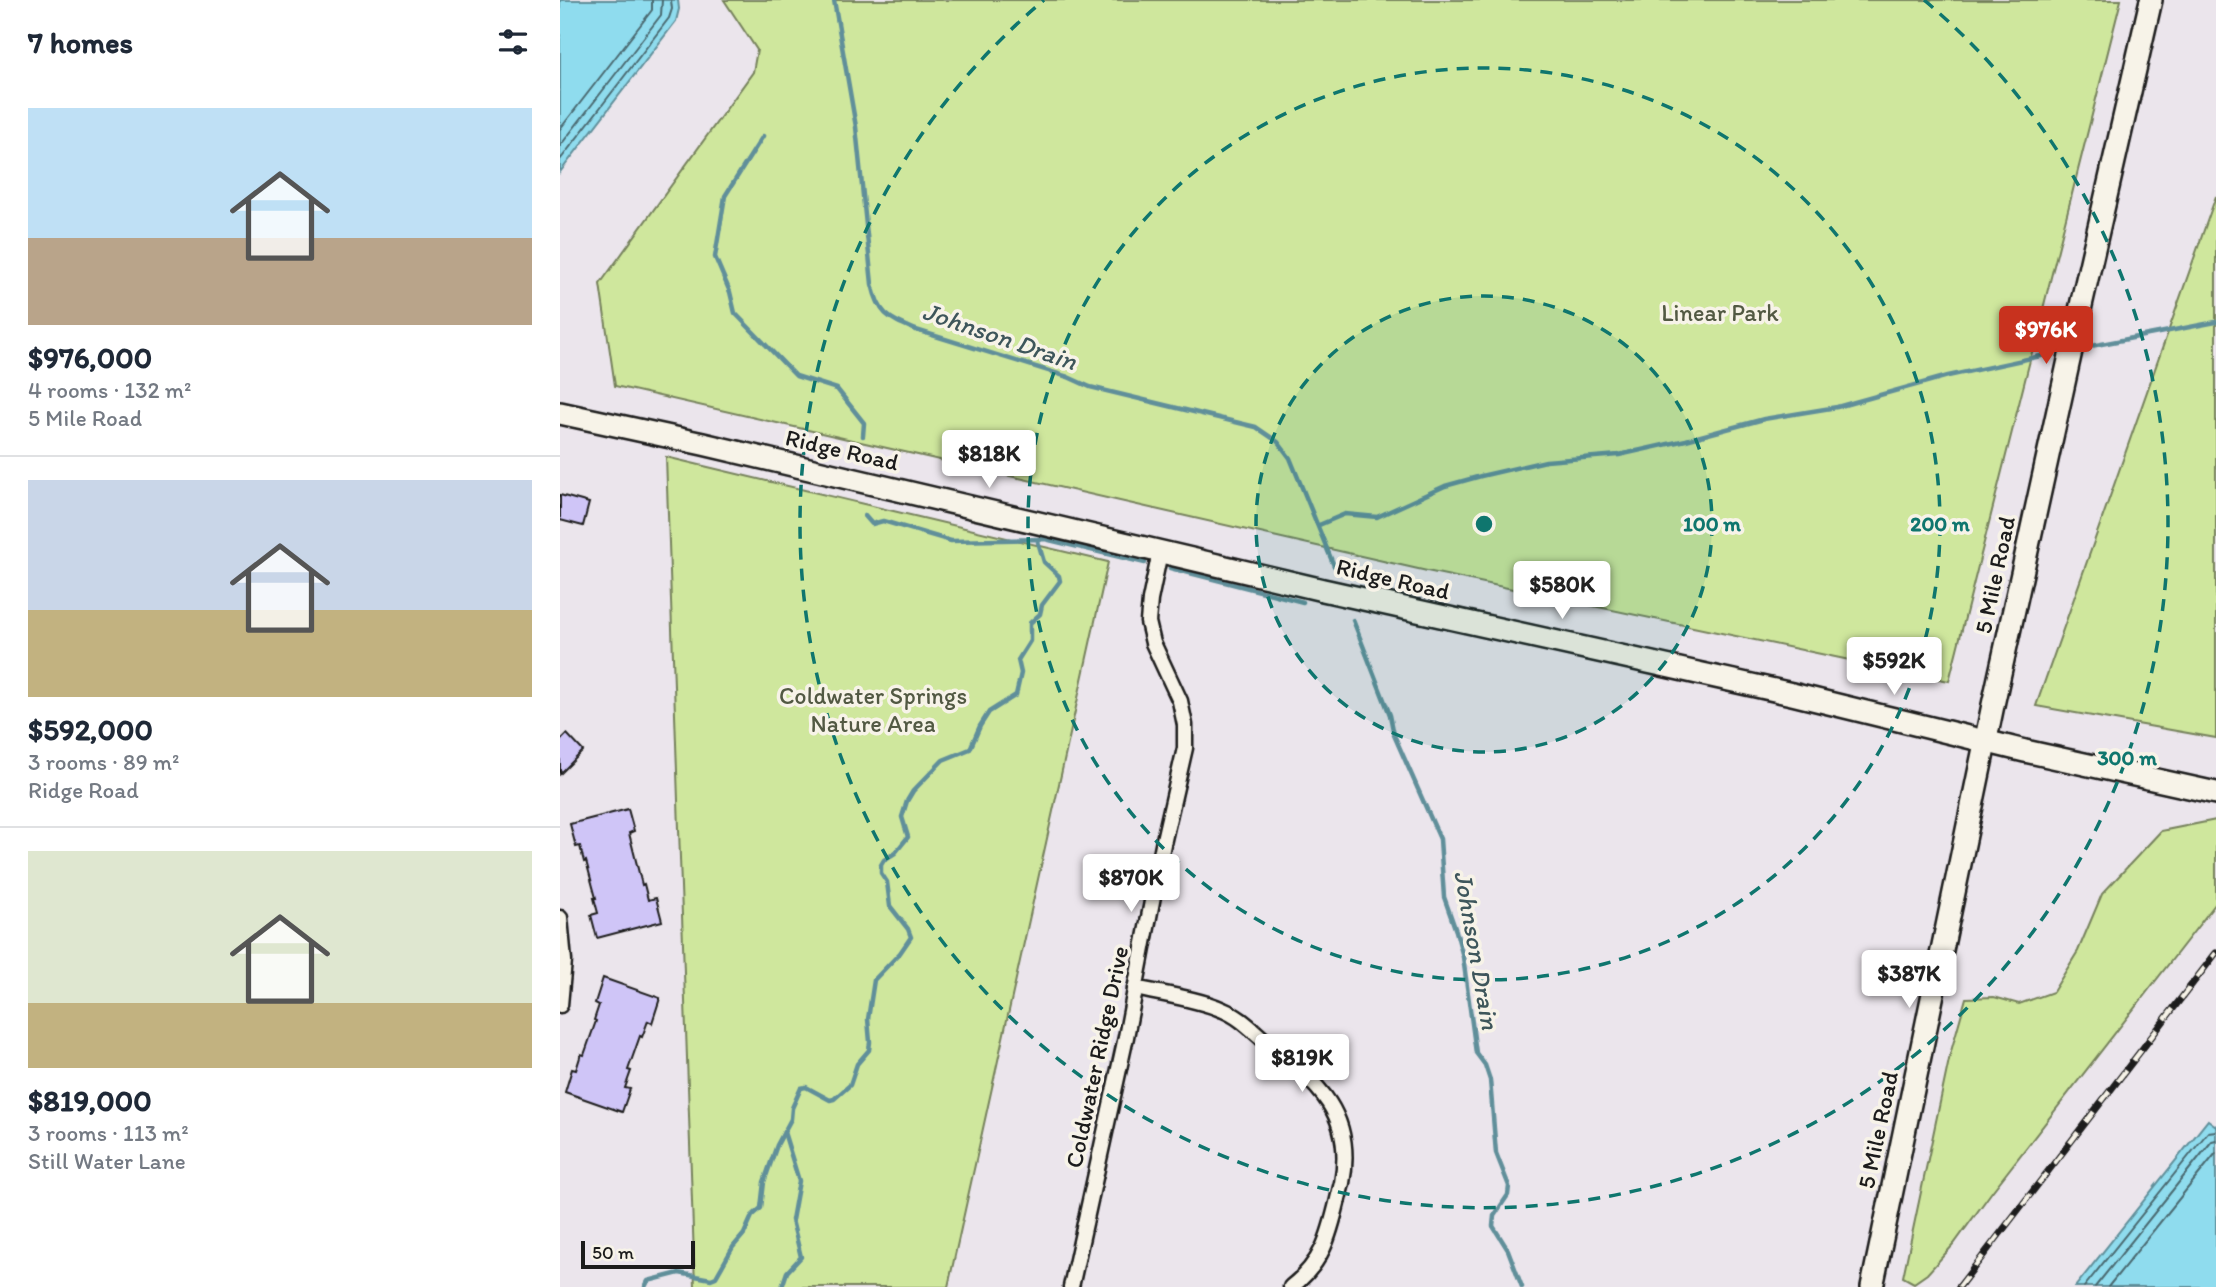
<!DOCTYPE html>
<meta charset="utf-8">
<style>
:root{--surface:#fff;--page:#f6f6f7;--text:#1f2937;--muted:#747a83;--line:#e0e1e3;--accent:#c8321e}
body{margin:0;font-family:Itim,sans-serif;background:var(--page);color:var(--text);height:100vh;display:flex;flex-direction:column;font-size:26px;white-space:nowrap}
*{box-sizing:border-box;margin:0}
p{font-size:23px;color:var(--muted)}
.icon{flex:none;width:38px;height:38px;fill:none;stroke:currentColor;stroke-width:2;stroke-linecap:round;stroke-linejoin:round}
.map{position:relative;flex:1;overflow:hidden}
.panel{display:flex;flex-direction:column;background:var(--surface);width:560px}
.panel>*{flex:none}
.scale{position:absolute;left:21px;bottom:18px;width:114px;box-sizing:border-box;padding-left:7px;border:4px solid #1c1c1c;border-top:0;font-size:19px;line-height:24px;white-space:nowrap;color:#1c1c1c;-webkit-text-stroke:5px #f7f3e8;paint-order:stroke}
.price{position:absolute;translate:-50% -60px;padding:0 16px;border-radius:7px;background:#fff;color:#222;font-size:23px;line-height:46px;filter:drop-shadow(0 2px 4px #0008)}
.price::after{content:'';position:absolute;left:50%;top:42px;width:21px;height:16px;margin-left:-10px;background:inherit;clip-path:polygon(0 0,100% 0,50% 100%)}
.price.active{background:var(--accent);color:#fff}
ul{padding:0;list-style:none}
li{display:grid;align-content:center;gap:14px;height:371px;padding:0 28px}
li+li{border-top:2px solid var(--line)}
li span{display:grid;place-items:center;height:217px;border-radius:0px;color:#555}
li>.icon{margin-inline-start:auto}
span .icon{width:126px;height:126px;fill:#fffc;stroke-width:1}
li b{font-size:30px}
h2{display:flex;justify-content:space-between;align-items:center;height:84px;padding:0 28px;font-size:30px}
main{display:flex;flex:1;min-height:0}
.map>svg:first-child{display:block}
.green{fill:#cfe79d;stroke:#76825c;stroke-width:2}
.water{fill:#8fdcee;stroke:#618f9a;stroke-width:2}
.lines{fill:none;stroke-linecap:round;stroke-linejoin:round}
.shore{stroke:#4a6970;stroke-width:2}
.stream{stroke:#618f9a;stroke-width:4.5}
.building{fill:#cfc5f7;stroke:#1c1c1c;stroke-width:2}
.street-casing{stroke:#1c1c1c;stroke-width:19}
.secondary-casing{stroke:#1c1c1c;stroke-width:26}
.street{stroke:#f7f3e8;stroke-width:14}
.secondary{stroke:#f7f3e8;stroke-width:21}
.rail-casing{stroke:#1c1c1c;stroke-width:7}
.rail{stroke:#f7f3e8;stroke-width:4.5;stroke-dasharray:13;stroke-linecap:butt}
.ring{fill:none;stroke:#0f766e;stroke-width:3.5;stroke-dasharray:12 9}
.labels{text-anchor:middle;stroke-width:7;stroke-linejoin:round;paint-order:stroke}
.park-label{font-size:24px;fill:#525943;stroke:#f7f3e8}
.street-label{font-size:24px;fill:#1c1c1c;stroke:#f7f3e8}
.water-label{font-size:26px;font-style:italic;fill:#3e565b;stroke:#f7f3e8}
.centre{fill:#0f766e;stroke:#f7f3e8;stroke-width:3.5}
.ring-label{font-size:21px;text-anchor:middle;font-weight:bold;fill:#0f766e;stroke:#f7f3e8;stroke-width:7;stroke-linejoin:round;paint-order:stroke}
</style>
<main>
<section class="panel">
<h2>7 homes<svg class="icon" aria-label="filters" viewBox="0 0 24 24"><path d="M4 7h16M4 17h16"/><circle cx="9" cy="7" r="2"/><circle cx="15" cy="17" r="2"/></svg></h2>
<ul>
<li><span style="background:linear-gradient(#bfe0f5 60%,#b9a48a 0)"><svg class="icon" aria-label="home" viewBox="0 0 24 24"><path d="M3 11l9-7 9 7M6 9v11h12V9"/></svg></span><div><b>$976,000</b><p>4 rooms · 132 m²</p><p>5 Mile Road</p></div></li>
<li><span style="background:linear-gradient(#c9d6e8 60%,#c2b280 0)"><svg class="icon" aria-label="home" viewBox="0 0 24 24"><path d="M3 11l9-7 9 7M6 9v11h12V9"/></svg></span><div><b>$592,000</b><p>3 rooms · 89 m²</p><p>Ridge Road</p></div></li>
<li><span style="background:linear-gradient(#dfe7d0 70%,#c2b280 0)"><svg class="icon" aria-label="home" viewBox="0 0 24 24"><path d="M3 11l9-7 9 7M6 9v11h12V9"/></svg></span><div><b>$819,000</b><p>3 rooms · 113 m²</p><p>Still Water Lane</p></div></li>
</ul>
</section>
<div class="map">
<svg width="1656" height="1287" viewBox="0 0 1656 1287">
<rect width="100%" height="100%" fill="#ebe5ec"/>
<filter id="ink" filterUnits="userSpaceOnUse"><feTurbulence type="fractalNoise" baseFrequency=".0143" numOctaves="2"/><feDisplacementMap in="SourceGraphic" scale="14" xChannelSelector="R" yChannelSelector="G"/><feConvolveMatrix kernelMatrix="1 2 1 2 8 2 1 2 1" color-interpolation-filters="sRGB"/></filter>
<g filter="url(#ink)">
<g class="green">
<path d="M164,0h1397l-172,681 -522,-110 -812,-185 -15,-102 153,-212 4,-22z"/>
<path d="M1656,196v542l-180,-32z"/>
<path d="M106,457l442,105 -160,725h-253z"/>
<path d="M1656,820v83l-225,290 -37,51 -27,30 -13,9 -11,-6 47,-222 16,-57 28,-1 25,7 34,-12 25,-41 24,-57 59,-63z"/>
</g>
<g class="water">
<path d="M0,0h118l1,9 -3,12 -116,151z"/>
<path d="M1648,1120l8,6v161h-141z"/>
</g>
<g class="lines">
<g class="shore">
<path d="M0,129l92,-119v-10"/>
<path d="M0,146l101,-131 1,-15"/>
<path d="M0,160l109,-142 3,-9 -1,-9"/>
<path d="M1524,1287l124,-155 8,-1"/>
<path d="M1535,1287l117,-146 4,-1"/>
<path d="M1548,1287l108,-134"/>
</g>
<g class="stream">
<path d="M274,0l22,127 16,157c7,31 16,34 44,46l152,47 22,10 166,40 22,15 12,16 44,108"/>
<path d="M203,136l-38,60 -10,61 15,35 5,21 61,63 41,13 27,34 -1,13"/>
<path d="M1531,346l125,-24"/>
<path d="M305,516l7,8 11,-3 68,20 94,-2 100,24"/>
<path d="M759,525l26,-11 32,3 68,-31 36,-10 65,-15 73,-6 67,-15 78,-21 73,-12 111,-31 102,-22"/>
<path d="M610,568l133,34"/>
<path d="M793,620l37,95 4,20 46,104 4,58 12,34 7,26 13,96 9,12 5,15 6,73 13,33 -1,9 -14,21 -1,10 15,24 14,37"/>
<path d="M85,1287l3,-6 31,-8 32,6 5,-2 17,-30 11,-13 8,-18 9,-8 3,-26 13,-37 14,-26 1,-11 9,-20 5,-1 24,13 4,-1 16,-14 7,-21 12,-14 1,-8 -2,-23 6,-39 26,-27 11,-16 -3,-8 -18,-23 -3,-24 -6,-9v-8l3,-5 11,-7 13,-16 -6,-20 5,-16 6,-10 30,-31 27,-11 10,-23 9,-14 27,-17 5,-22 -3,-13 12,-19v-18l10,-9 2,-9 18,-24 -1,-5 -15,-14 -6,-20 3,-3"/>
<path d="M222,1287l5,-15 14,-15 -9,-37 7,-39 -15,-49"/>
</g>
</g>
<g class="building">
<path d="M0,495l29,8 -6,23 -23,-6z"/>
<path d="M7,734l16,17 -23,23v-33z"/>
<path d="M68,809l6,22 -5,2 13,52 2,-1 4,16 8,-2 6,23 -65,17 -6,-23 7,-2 -4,-15h2l-10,-37 -2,1 -4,-16 -4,1 -6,-23z"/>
<path d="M43,978l57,20 -8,25 -4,-2 -6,16 -2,-1 -12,34 3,1 -6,17 5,1 -8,23 -57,-20 7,-23 4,1 5,-16 3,1 12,-34 -2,-1 5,-15 -4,-2z"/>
</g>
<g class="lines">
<defs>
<g id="street">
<path d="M0,918l4,43 -4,44"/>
<path d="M575,988c26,6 64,11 88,22 18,7 32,23 47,35 48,39 85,69 72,138 -11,42 -14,76 -51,104"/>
<path d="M511,1287l55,-250 37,-193 22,-96v-23l-5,-24 -27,-58 -5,-21 2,-22 10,-48"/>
</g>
<g id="secondary">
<path d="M0,413l143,31 620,146 469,104 233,57 191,42"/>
<path d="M1312,1287l121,-582 89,-404 69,-301"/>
</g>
</defs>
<use href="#street" class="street-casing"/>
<use href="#secondary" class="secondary-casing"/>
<use href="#street" class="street"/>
<use href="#secondary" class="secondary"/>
<defs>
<path id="rail" d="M1399,1287l257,-334"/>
</defs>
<use href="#rail" class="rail-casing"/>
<use href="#rail" class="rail"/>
</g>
</g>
<circle cx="924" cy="524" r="228" fill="#0f766e" fill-opacity=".12"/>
<g class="ring">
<circle cx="924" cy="524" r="228"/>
<circle cx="924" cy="524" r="456"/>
<path d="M1364 0A684 684 0 1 1 484 0"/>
</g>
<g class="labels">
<g class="park-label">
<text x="1160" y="321">Linear Park</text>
<text x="313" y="704">Coldwater Springs<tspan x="313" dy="28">Nature Area</tspan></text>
</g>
<g class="street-label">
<text transform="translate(282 450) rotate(13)" y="8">Ridge Road</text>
<text transform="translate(1435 575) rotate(-78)" y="8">5 Mile Road</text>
<text transform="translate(833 579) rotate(13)" y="8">Ridge Road</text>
<text transform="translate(537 1057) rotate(-78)" y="8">Coldwater Ridge Drive</text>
<text transform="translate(1318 1130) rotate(-78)" y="8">5 Mile Road</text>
</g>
<g class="water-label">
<text transform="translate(440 336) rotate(19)" y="9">Johnson Drain</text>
<text transform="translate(917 950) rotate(80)" y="9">Johnson Drain</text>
</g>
</g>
<circle cx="924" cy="524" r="10" class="centre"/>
<g class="ring-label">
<text x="1152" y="531">100 m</text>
<text x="1380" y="531">200 m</text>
<text x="1567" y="765">300 m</text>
</g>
</svg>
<div class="scale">50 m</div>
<b class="price active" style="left:1486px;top:366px">$976K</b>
<b class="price" style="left:429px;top:490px">$818K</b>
<b class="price" style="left:1002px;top:621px">$580K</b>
<b class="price" style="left:1334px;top:697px">$592K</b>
<b class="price" style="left:571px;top:914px">$870K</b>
<b class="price" style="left:1349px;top:1010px">$387K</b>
<b class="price" style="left:742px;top:1094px">$819K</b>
</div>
</main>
